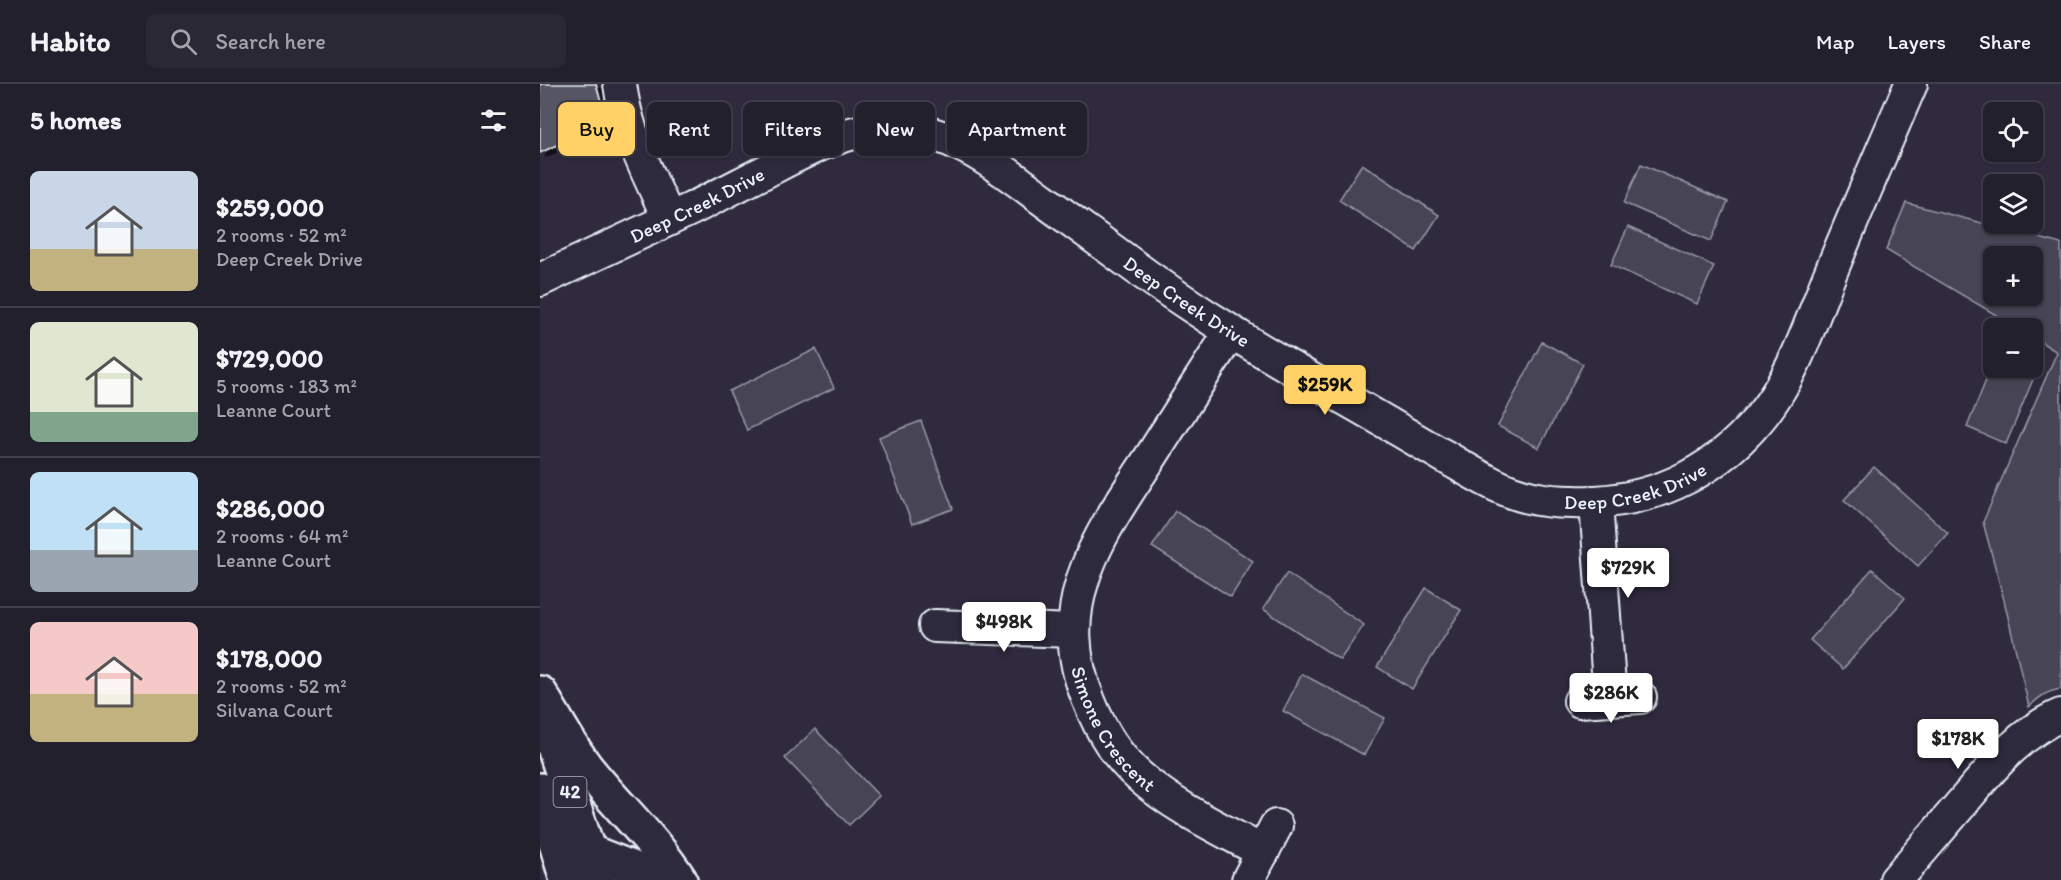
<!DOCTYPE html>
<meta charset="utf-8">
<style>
:root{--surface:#23202e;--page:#2b2836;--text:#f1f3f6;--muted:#a3a3aa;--line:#403e4a;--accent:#ffd166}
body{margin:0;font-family:Itim,sans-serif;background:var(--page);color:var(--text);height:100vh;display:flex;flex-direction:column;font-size:22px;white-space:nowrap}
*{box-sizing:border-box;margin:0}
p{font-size:20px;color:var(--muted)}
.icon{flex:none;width:33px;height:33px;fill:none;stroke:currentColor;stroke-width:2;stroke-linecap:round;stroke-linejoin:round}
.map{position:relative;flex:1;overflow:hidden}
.panel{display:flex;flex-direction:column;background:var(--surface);width:540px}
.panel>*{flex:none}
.top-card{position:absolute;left:18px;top:18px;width:570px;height:54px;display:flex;gap:12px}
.buttons{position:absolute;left:1443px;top:18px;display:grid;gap:12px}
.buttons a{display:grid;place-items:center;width:60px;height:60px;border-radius:9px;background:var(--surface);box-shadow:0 2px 4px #0004,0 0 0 2px var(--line);font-size:30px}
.price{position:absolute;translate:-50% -51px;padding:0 14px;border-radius:6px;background:#fff;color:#222;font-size:20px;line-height:39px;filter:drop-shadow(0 2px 3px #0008)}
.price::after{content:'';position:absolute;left:50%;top:36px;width:18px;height:14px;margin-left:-9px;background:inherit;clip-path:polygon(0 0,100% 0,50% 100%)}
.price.active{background:var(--accent);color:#111}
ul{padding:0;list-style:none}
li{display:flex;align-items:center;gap:18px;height:150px;padding:0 30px}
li+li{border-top:2px solid var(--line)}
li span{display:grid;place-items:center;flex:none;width:168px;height:120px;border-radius:9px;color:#555}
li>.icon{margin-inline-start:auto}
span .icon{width:72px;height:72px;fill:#fffc;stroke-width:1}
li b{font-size:26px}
h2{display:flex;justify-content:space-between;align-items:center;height:72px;padding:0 30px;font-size:26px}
.tag{padding:0 21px;border-radius:9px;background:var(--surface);box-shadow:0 2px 4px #0004,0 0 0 2px var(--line);font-size:21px;line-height:54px}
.tag.active{background:var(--accent);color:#111}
header{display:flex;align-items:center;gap:36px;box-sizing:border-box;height:84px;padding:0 30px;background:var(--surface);border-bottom:2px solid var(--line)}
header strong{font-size:28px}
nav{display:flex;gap:33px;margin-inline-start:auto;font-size:21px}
.search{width:420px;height:54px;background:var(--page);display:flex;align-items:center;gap:15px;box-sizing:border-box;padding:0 21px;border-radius:9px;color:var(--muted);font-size:22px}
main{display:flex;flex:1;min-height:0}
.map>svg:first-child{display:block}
.green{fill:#464455;stroke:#979aa6;stroke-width:1.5;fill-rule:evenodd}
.building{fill:#575565;stroke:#e8f1f8;stroke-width:1.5;filter:url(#shadow)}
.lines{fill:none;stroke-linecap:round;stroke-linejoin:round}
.street-casing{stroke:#e8f1f8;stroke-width:36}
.primary-casing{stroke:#e8f1f8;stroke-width:38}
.street{stroke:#2f2a3d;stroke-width:32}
.primary{stroke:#2f2a3d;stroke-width:33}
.labels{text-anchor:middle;stroke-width:5;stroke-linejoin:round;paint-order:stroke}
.shield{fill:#2f2a3d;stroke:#b0b5c0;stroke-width:1.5}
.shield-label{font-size:18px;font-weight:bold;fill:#e8f1f8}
.street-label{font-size:20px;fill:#e8f1f8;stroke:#2f2a3d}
</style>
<header>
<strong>Habito</strong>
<div class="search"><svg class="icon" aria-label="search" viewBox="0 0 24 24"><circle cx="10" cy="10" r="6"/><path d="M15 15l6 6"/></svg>Search here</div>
<nav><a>Map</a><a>Layers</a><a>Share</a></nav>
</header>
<main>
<section class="panel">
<h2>5 homes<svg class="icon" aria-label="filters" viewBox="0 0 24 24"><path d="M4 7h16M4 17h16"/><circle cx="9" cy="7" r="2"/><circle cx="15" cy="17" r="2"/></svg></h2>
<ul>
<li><span style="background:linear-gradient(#c9d6e8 65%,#c2b280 0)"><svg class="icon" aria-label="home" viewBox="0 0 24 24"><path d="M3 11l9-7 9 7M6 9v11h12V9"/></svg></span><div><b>$259,000</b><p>2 rooms · 52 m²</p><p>Deep Creek Drive</p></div></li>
<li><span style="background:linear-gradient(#dfe7d0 75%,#7fa58c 0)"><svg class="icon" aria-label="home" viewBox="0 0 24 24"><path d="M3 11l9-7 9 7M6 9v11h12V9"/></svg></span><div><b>$729,000</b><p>5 rooms · 183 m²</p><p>Leanne Court</p></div></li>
<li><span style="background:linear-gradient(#bfe0f5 65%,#9aa5b1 0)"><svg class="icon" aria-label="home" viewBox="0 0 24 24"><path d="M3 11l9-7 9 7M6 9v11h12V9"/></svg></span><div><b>$286,000</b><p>2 rooms · 64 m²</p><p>Leanne Court</p></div></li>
<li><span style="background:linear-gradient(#f6c9c9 60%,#c2b280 0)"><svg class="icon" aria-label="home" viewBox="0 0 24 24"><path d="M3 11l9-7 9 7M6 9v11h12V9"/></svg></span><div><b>$178,000</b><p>2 rooms · 52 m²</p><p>Silvana Court</p></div></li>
</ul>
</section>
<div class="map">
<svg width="1521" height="796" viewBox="0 0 1521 796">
<defs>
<filter id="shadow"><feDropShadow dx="6" dy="4" stdDeviation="0" flood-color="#0009"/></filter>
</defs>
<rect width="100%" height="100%" fill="#2f2a3d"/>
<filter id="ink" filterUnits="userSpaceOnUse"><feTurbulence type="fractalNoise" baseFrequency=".0167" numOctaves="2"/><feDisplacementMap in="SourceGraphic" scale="12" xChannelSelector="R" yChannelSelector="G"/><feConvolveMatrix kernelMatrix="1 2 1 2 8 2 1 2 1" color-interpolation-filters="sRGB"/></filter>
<g filter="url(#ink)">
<g class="green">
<path d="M822,80l77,51 -23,36 -77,-51z"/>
<path d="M1101,80l87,38 -17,39 -87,-38z"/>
<path d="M1366,119l155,41v445c-14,2 -22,8 -32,18l-25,-107 -21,-78 74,-170 -24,-15 -1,-9h-14l-132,-78zM1454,172h38v40h-38z"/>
<path d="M1088,143l86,39 -17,38 -86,-39z"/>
<path d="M1002,258l41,22 -44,84 -41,-22z"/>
<path d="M276,265l18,39 -87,42 -18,-39z"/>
<path d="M1493,270l9,4 -36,86 -39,-17 26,-64 1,5h38z"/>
<path d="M381,337l32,88 -41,15 -33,-87z"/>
<path d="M1334,383l74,66 -30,33 -74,-66z"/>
<path d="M635,427l78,50 -22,36 -79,-50z"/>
<path d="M1332,485l33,29 -62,71 -33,-29z"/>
<path d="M747,489l77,52 -24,35 -77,-51z"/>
<path d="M886,504l35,22 -49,79 -35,-22z"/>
<path d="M762,590l83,44 -21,37 -81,-44z"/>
<path d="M275,645l64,67 -30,29 -64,-67z"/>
</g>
<path class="building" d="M0,0h56l5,18 -12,5 11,30 -27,15 -6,-12 -27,13z"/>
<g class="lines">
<defs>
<g id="street">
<path d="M80,0c6,49 29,91 49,135"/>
<path id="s1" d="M0,196c50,-24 101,-47 151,-71 27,-13 53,-27 79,-40 39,-20 79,-42 124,-41 58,1 104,38 148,71 26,19 52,38 78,57 76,57 156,104 238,150 28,16 56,33 84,49 23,13 45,28 70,37 19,7 40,10 61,10 73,3 138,-26 185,-82 34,-40 51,-93 70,-141 27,-66 55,-130 83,-195"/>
<path id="s2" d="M691,248c-27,41 -53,82 -79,123 -52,79 -104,149 -63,246 11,28 27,55 50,75 36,32 82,53 124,76"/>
<path d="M1056,419l14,196"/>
<path d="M395,542l139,5"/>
<path d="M1040,617l60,-4"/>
<path d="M708,796l28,-54"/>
<path d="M1356,796c22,-26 44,-51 66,-77 29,-34 57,-70 99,-88"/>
</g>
<g id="primary">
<path d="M0,609c15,24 29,52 46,74 31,39 68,72 94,113"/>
<path d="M10,651l48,145"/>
<path d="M0,706l27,90"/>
<path d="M16,759l34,9 72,28"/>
</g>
</defs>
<use href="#street" class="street-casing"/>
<use href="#primary" class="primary-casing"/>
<use href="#street" class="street"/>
<use href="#primary" class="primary"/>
</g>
</g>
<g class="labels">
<rect class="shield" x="13.5" y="693" width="33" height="30" rx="4.5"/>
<g class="shield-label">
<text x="30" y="714">42</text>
</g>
<g class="street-label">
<text dy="7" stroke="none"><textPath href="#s1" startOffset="174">Deep Creek Drive</textPath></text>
<text dy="7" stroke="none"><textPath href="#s1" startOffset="732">Deep Creek Drive</textPath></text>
<text dy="7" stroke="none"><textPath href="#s1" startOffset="1236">Deep Creek Drive</textPath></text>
<text dy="7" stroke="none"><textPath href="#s2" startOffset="450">Simone Crescent</textPath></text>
</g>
</g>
</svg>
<div class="buttons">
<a><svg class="icon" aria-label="locate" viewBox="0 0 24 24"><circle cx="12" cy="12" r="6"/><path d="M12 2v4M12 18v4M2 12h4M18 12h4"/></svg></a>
<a><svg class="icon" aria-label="layers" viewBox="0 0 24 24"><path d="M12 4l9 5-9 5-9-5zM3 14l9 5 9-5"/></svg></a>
<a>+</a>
<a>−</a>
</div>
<b class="price active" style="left:785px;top:332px">$259K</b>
<b class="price" style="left:1088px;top:515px">$729K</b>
<b class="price" style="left:464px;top:569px">$498K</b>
<b class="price" style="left:1071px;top:640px">$286K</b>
<b class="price" style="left:1418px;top:686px">$178K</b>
<div class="top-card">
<a class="tag active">Buy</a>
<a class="tag">Rent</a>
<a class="tag">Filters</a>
<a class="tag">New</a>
<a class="tag">Apartment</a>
</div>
</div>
</main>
